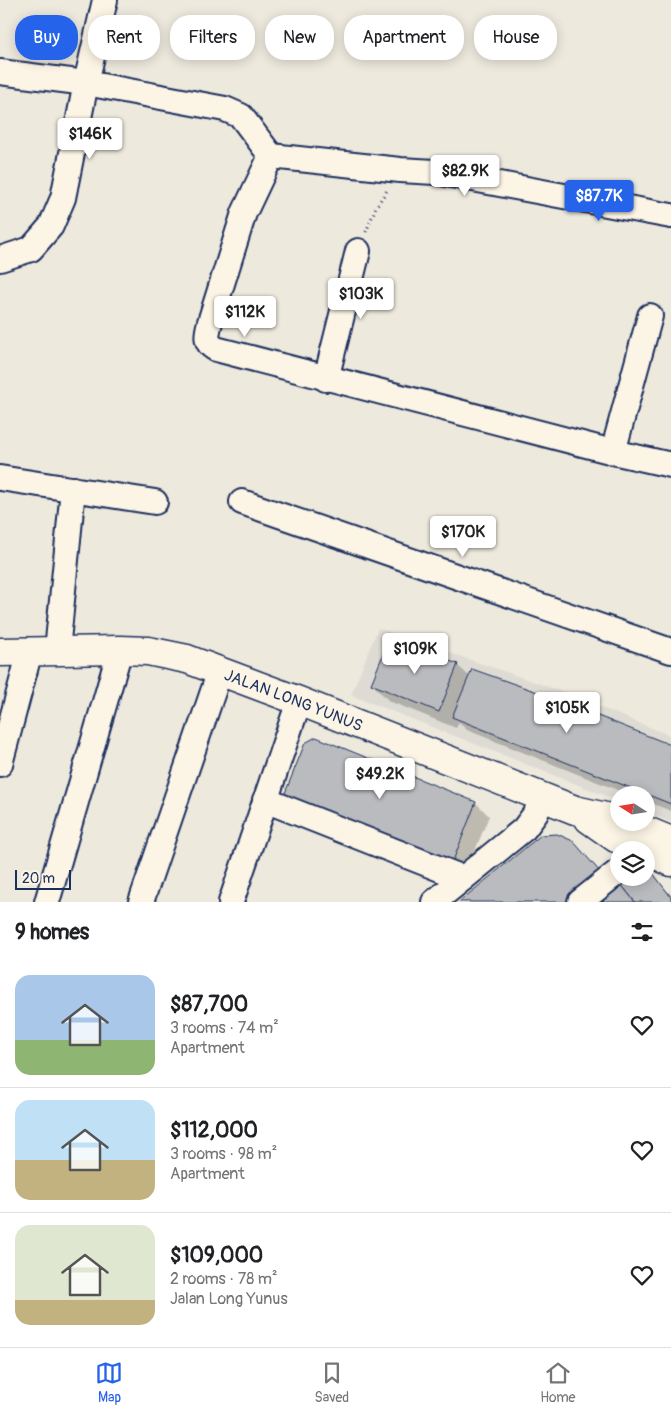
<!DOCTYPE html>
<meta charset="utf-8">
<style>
:root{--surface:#fff;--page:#f2f2f2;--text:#202124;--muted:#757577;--line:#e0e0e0;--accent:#2563eb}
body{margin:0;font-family:Pangolin,sans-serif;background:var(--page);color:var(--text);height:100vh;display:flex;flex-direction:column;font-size:19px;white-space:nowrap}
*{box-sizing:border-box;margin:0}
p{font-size:16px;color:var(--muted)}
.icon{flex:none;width:28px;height:28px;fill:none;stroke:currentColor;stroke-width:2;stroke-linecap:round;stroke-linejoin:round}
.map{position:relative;height:902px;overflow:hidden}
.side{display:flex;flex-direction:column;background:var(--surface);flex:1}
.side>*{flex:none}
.hud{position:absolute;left:15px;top:15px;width:641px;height:45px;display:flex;gap:10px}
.needle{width:32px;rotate:282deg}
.tools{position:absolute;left:610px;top:786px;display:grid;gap:10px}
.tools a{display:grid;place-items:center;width:45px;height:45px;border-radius:50%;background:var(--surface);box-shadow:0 2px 12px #0003;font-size:25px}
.scale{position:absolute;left:15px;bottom:12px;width:56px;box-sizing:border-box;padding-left:5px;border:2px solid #1b2f5e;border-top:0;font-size:14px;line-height:18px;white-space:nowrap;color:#1b2f5e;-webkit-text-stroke:4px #fcf5e5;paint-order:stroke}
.price{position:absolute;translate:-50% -42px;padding:0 11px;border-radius:5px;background:#fff;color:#222;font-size:16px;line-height:32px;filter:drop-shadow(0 1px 2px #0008)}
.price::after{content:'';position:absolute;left:50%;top:30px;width:15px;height:11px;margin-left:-8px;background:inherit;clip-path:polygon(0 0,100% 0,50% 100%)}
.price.active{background:var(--accent);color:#fff}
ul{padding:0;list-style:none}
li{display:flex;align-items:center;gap:15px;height:125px;padding:0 15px}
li+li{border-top:1px solid var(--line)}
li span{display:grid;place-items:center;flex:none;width:140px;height:100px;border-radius:15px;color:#555}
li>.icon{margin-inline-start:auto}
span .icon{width:60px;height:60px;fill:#fffc;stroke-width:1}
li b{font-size:21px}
h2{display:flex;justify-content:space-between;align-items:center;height:60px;padding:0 15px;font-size:21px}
.chip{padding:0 18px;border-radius:20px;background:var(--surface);box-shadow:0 2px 12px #0003;font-size:18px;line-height:45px}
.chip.active{background:var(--accent);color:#fff}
.tab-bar{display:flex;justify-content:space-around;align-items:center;height:70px;border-top:1px solid var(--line);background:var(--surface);font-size:14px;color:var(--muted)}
.tab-bar a{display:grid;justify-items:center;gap:2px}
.tab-bar .active{color:var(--accent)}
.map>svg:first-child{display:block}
.built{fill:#dedbd4}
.shadow{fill:#0003}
.building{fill:#babbbe;stroke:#1b2f5e}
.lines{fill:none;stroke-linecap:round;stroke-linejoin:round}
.minor-casing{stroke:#1b2f5e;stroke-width:28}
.major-casing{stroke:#1b2f5e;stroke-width:31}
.path{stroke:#1b2f5e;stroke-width:3;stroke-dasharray:1 4;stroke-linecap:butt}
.minor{stroke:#fcf5e5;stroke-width:24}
.major{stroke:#fcf5e5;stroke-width:28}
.labels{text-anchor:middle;stroke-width:4;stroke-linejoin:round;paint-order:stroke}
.street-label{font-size:16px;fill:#1b2f5e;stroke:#fcf5e5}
</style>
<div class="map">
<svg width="671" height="902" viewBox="0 0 671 902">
<rect width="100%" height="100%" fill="#eee9dd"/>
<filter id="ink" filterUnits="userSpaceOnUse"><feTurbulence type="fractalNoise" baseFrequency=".02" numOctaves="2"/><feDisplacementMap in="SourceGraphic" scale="10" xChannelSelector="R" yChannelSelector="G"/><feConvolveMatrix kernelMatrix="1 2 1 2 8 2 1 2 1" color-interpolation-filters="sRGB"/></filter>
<g filter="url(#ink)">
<path class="built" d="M378,628l180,62 113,46v86l-25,-10v-17h-27v6l-268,-106z"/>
<g class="shadow">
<path d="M389,641l68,24 13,12 201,70v64l-25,-10v-6h-16l-163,-65 -8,-8 -3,6 -67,-27 -17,-17z"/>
<path d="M476,803l13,13 -25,62 -167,-67z"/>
<path d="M651,873l20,22v7h-72l31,-24h16z"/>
</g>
<g class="building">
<path d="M389,640l69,24 -19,48 -68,-28z"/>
<path d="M472,669l68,24 131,52v59l-219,-87z"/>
<path d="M316,737l160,65 -25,64 -168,-68 22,-55z"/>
<path d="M557,834l16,7 28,32 -35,29h-107l82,-67z"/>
<path d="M646,871l6,1 19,25v5h-36l-15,-19 7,-5h19z"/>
<path d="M620,883l15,19h-39z"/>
</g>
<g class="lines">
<defs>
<g id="minor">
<path d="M0,72l86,11 139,26 16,7 30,40 -27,57 -34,109c-3,11 -6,21 6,27l397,103 58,13"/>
<path d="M271,156l129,14 35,2 236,44"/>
<path d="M0,259l31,-10 20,-23 12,-28 23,-115 19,-83"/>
<path d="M326,379l32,-128"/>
<path d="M613,452l37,-136"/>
<path d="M0,478l155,24"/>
<path d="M242,502l429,149"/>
<path d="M57,651l16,-162"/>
<path d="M0,764l30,-113"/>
<path d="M265,800l198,78"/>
<path d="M47,902l73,-252"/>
<path d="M141,902l79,-231"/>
<path d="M231,902l68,-201"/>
<path d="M434,902l90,-73 12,-16 7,-16"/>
<path d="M580,902l39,-31"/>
</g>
<g id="major">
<path id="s1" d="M0,652l120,-2 28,1 39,8 112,42 276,109 44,10"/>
<path d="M589,819l27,19 29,12"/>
<path d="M625,822l46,19"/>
<path d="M646,850l25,12"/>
</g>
</defs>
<use href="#minor" class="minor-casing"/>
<use href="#major" class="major-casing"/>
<path class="path" d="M366,232l10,-25 12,-18"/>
<use href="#minor" class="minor"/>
<use href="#major" class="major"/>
</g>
</g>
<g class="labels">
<g class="street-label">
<text dy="6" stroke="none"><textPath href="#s1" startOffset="302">JALAN LONG YUNUS</textPath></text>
</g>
</g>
</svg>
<div class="tools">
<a><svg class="needle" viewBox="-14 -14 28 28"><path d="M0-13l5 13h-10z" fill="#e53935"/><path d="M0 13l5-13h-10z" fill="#757577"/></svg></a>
<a><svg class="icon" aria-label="layers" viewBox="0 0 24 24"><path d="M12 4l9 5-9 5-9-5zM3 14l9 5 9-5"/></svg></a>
</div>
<div class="scale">20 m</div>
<b class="price" style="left:90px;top:160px">$146K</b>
<b class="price" style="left:465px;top:197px">$82.9K</b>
<b class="price active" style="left:599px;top:222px">$87.7K</b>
<b class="price" style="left:361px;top:320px">$103K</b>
<b class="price" style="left:245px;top:338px">$112K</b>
<b class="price" style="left:463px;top:558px">$170K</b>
<b class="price" style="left:415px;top:675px">$109K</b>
<b class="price" style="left:567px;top:734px">$105K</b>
<b class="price" style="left:380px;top:800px">$49.2K</b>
<div class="hud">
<a class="chip active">Buy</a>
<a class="chip">Rent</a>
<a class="chip">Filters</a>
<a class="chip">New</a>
<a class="chip">Apartment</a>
<a class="chip">House</a>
</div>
</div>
<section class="side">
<h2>9 homes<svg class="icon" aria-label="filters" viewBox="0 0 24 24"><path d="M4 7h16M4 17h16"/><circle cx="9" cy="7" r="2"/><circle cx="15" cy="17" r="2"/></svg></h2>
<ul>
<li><span style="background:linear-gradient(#a9c7e8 65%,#8fb573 0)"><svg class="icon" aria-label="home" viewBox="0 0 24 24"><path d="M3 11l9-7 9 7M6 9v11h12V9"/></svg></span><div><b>$87,700</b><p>3 rooms · 74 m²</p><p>Apartment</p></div><svg class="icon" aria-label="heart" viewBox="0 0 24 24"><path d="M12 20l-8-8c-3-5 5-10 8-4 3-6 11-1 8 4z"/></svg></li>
<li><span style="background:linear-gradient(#bfe0f5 60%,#c2b280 0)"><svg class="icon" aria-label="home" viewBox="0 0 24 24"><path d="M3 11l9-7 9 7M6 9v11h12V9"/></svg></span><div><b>$112,000</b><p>3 rooms · 98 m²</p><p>Apartment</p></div><svg class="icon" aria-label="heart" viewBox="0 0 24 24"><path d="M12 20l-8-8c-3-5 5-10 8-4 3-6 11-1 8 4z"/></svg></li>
<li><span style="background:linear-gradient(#dfe7d0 75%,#c2b280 0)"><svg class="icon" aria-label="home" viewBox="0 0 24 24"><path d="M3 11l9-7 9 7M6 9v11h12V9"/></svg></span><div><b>$109,000</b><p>2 rooms · 78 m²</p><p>Jalan Long Yunus</p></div><svg class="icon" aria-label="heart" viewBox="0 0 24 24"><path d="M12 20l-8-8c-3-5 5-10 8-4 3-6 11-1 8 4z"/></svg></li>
</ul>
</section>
<nav class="tab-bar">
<a class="active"><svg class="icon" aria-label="map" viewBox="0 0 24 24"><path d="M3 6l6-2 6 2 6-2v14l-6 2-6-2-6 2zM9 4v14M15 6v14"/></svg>Map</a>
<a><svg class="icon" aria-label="saved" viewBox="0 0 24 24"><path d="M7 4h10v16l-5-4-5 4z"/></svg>Saved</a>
<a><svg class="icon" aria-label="home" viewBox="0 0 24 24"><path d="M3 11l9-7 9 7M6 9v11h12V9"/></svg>Home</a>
</nav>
